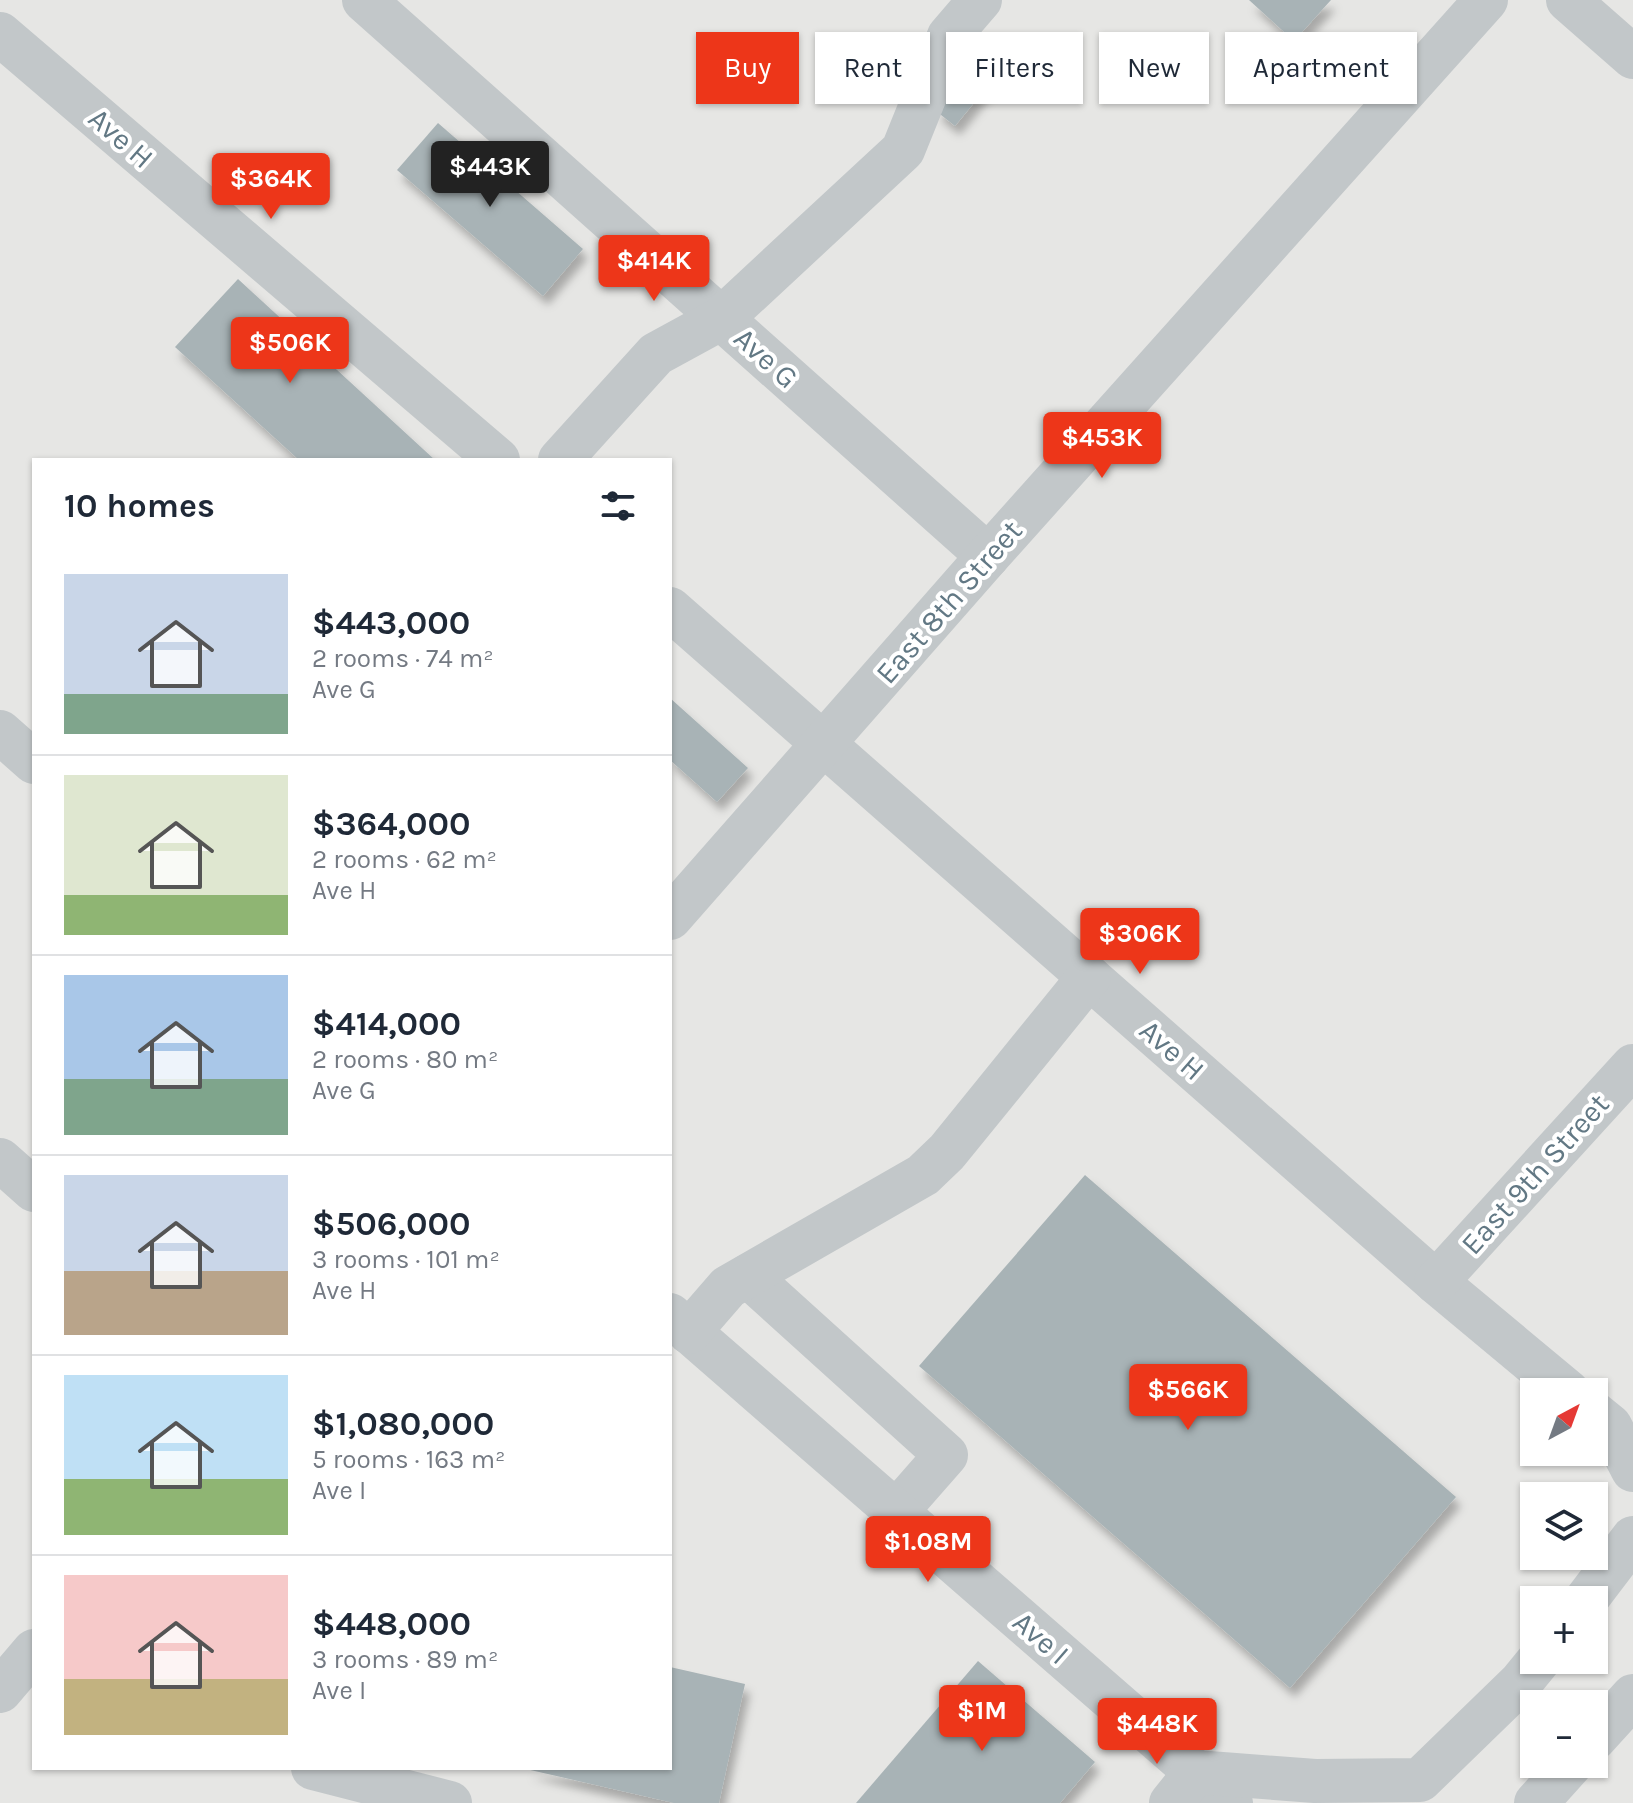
<!DOCTYPE html>
<meta charset="utf-8">
<style>
:root{--surface:#fff;--page:#f6f6f7;--text:#1f2937;--muted:#747a83;--line:#e0e1e3;--accent:#ed3619}
body{margin:0;font-family:Karla,sans-serif;background:var(--page);color:var(--text);height:100vh;display:flex;flex-direction:column;font-size:30px;white-space:nowrap}
*{box-sizing:border-box;margin:0}
p{font-size:26px;color:var(--muted)}
.icon{flex:none;width:44px;height:44px;fill:none;stroke:currentColor;stroke-width:2;stroke-linecap:round;stroke-linejoin:round}
.map{position:relative;flex:1;overflow:hidden}
.details{position:absolute;left:32px;top:458px;width:640px;height:1312px;display:flex;flex-direction:column;background:var(--surface);border-radius:0px;box-shadow:0 2px 6px #0004}
.details>*{flex:none}
.top-card{position:absolute;left:696px;top:32px;width:760px;height:72px;display:flex;gap:16px}
.needle{width:52px;rotate:41deg}
.controls{position:absolute;left:1520px;top:1378px;display:grid;gap:16px}
.controls a{display:grid;place-items:center;width:88px;height:88px;border-radius:0px;background:var(--surface);box-shadow:0 2px 6px #0004;font-size:40px}
.price{position:absolute;translate:-50% -68px;padding:0 18px;border-radius:8px;background:var(--accent);color:#fff;font-size:26px;line-height:52px;filter:drop-shadow(0 2px 4px #0008)}
.price::after{content:'';position:absolute;left:50%;top:48px;width:24px;height:18px;margin-left:-12px;background:inherit;clip-path:polygon(0 0,100% 0,50% 100%)}
.price.selected{background:#222;color:#fff}
ul{padding:0;list-style:none}
li{display:flex;align-items:center;gap:24px;height:200px;padding:0 32px}
li+li{border-top:2px solid var(--line)}
li span{display:grid;place-items:center;flex:none;width:224px;height:160px;border-radius:0px;color:#555}
li>.icon{margin-inline-start:auto}
span .icon{width:96px;height:96px;fill:#fffc;stroke-width:1}
li b{font-size:34px}
h2{display:flex;justify-content:space-between;align-items:center;height:96px;padding:0 32px;font-size:34px}
.tag{padding:0 28px;border-radius:0px;background:var(--surface);box-shadow:0 2px 6px #0004;font-size:28px;line-height:72px}
.tag.selected{background:var(--accent);color:#fff}
.map>svg:first-child{display:block}
.built{fill:#e6e6e4;fill-rule:evenodd}
.building{fill:#a8b3b6;filter:url(#shadow)}
.lines{fill:none;stroke-linecap:round;stroke-linejoin:round}
.minor{stroke:#c2c7c9;stroke-width:44}
.labels{text-anchor:middle;stroke-width:8;stroke-linejoin:round;paint-order:stroke}
.street-label{font-size:30px;fill:#627884;stroke:#fff}
</style>
<div class="map">
<svg width="1633" height="1803" viewBox="0 0 1633 1803">
<defs>
<filter id="shadow"><feDropShadow dx="5" dy="9" stdDeviation="4" flood-color="#0004"/></filter>
</defs>
<rect width="100%" height="100%" fill="#f5f5f1"/>
<path class="built" d="M0,0h1633v1803h-1633zM34,460h636v1308h-636zM1534,1392h60v60h-60zM1534,1496h60v60h-60zM1534,1600h60v60h-60zM1534,1704h60v60h-60z"/>
<g class="building">
<path d="M1249,0h82l-37,41z"/>
<path d="M977,61l19,15 -41,50 -19,-15z"/>
<path d="M438,123l145,126 -40,47 -146,-126z"/>
<path d="M238,279l197,181h-136l-124,-113z"/>
<path d="M670,698l78,70 -31,34 -47,-42z"/>
<path d="M1085,1175l371,322 -166,191 -371,-322z"/>
<path d="M978,1661l117,101 -35,41h-204z"/>
<path d="M670,1667l75,17 -26,119h-45l-148,-34 144,-1z"/>
</g>
<g class="lines">
<g class="minor">
<path d="M364,0l624,556"/>
<path d="M1568,0l65,57"/>
<path d="M0,34l498,426"/>
<path d="M560,460l96,-106 66,-36 181,-168 46,-114 31,-36"/>
<path d="M670,609l766,673 132,110"/>
<path d="M0,732l34,30"/>
<path d="M670,918l318,-362 498,-556"/>
<path d="M0,1160l34,30"/>
<path d="M748,1276l198,179 -50,57"/>
<path d="M1436,1282l197,-216"/>
<path d="M670,1315l561,488"/>
<path d="M689,1332l39,-45 195,-112 24,-23 142,-175"/>
<path d="M1594,1413l16,13 23,44"/>
<path d="M1586,1600l47,-62"/>
<path d="M0,1691l34,-40"/>
<path d="M1594,1739l39,-43"/>
<path d="M313,1768l137,35"/>
<path d="M1171,1803l25,-31 119,9 105,-1 101,-98 18,-22"/>
<path d="M1536,1803l35,-39"/>
</g>
</g>
<g class="labels">
<g class="street-label">
<text transform="translate(121 138) rotate(41)" y="10">Ave H</text>
<text transform="translate(766 358) rotate(42)" y="10">Ave G</text>
<text transform="translate(949 602) rotate(-49)" y="10">East 8th Street</text>
<text transform="translate(1172 1050) rotate(41)" y="10">Ave H</text>
<text transform="translate(1535 1174) rotate(-48)" y="10">East 9th Street</text>
<text transform="translate(1041 1638) rotate(41)" y="10">Ave I</text>
</g>
</g>
</svg>
<div class="controls">
<a><svg class="needle" viewBox="-14 -14 28 28"><path d="M0-13l5 13h-10z" fill="#e53935"/><path d="M0 13l5-13h-10z" fill="#747a83"/></svg></a>
<a><svg class="icon" aria-label="layers" viewBox="0 0 24 24"><path d="M12 4l9 5-9 5-9-5zM3 14l9 5 9-5"/></svg></a>
<a>+</a>
<a>−</a>
</div>
<b class="price selected" style="left:490px;top:209px">$443K</b>
<b class="price" style="left:271px;top:221px">$364K</b>
<b class="price" style="left:654px;top:303px">$414K</b>
<b class="price" style="left:290px;top:385px">$506K</b>
<b class="price" style="left:1102px;top:480px">$453K</b>
<b class="price" style="left:1140px;top:976px">$306K</b>
<b class="price" style="left:1188px;top:1432px">$566K</b>
<b class="price" style="left:928px;top:1584px">$1.08M</b>
<b class="price" style="left:982px;top:1753px">$1M</b>
<b class="price" style="left:1157px;top:1766px">$448K</b>
<div class="top-card">
<a class="tag selected">Buy</a>
<a class="tag">Rent</a>
<a class="tag">Filters</a>
<a class="tag">New</a>
<a class="tag">Apartment</a>
</div>
<section class="details">
<h2>10 homes<svg class="icon" aria-label="filters" viewBox="0 0 24 24"><path d="M4 7h16M4 17h16"/><circle cx="9" cy="7" r="2"/><circle cx="15" cy="17" r="2"/></svg></h2>
<ul>
<li><span style="background:linear-gradient(#c9d6e8 75%,#7fa58c 0)"><svg class="icon" aria-label="home" viewBox="0 0 24 24"><path d="M3 11l9-7 9 7M6 9v11h12V9"/></svg></span><div><b>$443,000</b><p>2 rooms · 74 m²</p><p>Ave G</p></div></li>
<li><span style="background:linear-gradient(#dfe7d0 75%,#8fb573 0)"><svg class="icon" aria-label="home" viewBox="0 0 24 24"><path d="M3 11l9-7 9 7M6 9v11h12V9"/></svg></span><div><b>$364,000</b><p>2 rooms · 62 m²</p><p>Ave H</p></div></li>
<li><span style="background:linear-gradient(#a9c7e8 65%,#7fa58c 0)"><svg class="icon" aria-label="home" viewBox="0 0 24 24"><path d="M3 11l9-7 9 7M6 9v11h12V9"/></svg></span><div><b>$414,000</b><p>2 rooms · 80 m²</p><p>Ave G</p></div></li>
<li><span style="background:linear-gradient(#c9d6e8 60%,#b9a48a 0)"><svg class="icon" aria-label="home" viewBox="0 0 24 24"><path d="M3 11l9-7 9 7M6 9v11h12V9"/></svg></span><div><b>$506,000</b><p>3 rooms · 101 m²</p><p>Ave H</p></div></li>
<li><span style="background:linear-gradient(#bfe0f5 65%,#8fb573 0)"><svg class="icon" aria-label="home" viewBox="0 0 24 24"><path d="M3 11l9-7 9 7M6 9v11h12V9"/></svg></span><div><b>$1,080,000</b><p>5 rooms · 163 m²</p><p>Ave I</p></div></li>
<li><span style="background:linear-gradient(#f6c9c9 65%,#c2b280 0)"><svg class="icon" aria-label="home" viewBox="0 0 24 24"><path d="M3 11l9-7 9 7M6 9v11h12V9"/></svg></span><div><b>$448,000</b><p>3 rooms · 89 m²</p><p>Ave I</p></div></li>
</ul>
</section>
</div>
